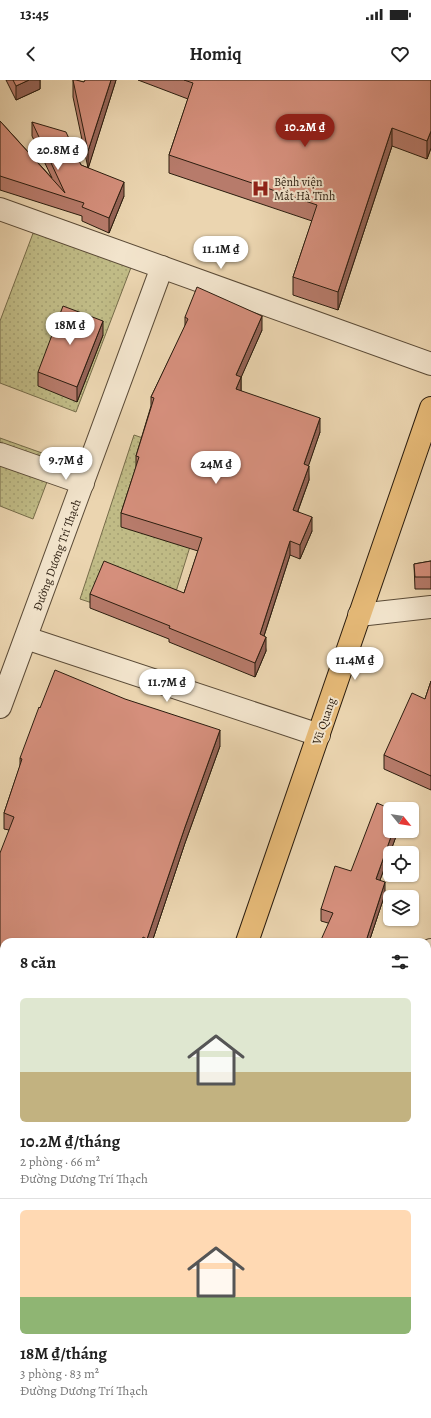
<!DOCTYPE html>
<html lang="vi">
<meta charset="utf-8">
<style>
:root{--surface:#fff;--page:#f6f6f6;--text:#222;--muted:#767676;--line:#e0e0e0;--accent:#8f2418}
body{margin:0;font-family:Alegreya,serif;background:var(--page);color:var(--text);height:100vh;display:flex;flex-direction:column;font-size:15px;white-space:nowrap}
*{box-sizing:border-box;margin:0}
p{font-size:13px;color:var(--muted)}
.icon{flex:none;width:22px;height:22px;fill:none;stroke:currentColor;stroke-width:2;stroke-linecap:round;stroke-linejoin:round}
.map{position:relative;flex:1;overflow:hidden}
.details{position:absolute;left:0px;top:858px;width:431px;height:480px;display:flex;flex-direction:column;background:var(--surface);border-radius:12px 12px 0 0;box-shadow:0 1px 3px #0004}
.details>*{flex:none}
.needle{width:26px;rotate:120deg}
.fabs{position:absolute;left:383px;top:722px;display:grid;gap:8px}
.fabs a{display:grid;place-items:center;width:36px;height:36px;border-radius:6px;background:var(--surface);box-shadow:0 1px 3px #0004;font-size:20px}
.price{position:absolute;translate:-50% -34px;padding:0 9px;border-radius:14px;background:#fff;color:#222;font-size:13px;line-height:26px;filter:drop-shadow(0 1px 2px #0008)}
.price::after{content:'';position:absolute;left:50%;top:24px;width:12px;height:9px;margin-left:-6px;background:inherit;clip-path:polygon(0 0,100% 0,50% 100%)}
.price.on{background:var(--accent);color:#fff}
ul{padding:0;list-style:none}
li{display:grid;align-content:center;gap:8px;height:212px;padding:0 20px}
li+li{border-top:1px solid var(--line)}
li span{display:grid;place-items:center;height:124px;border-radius:6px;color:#555}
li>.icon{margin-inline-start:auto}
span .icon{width:72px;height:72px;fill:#fffc;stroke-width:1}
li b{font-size:17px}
h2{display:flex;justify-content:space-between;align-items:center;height:48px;padding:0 20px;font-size:17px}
.status{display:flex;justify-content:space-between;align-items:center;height:28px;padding:0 20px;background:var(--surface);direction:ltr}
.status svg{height:11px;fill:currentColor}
header{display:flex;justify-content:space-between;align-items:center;height:52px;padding:0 20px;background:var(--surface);font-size:18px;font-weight:600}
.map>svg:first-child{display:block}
.grass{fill:url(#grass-dots);stroke:#766c4a}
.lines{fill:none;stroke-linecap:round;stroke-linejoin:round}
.minor-casing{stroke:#5b4b37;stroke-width:24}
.major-casing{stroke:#2b1d0f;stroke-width:24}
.minor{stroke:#f2e4cc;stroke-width:22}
.major{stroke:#e6ba78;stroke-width:22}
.wall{fill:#b77b6b;stroke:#2b1d0f}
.shaded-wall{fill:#956457;stroke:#2b1d0f}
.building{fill:#d58f7c;stroke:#2b1d0f}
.labels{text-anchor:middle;stroke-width:4;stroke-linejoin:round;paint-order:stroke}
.poi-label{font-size:12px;fill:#2b1d0f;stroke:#f2e4cc;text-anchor:start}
.street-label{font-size:12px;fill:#2b1d0f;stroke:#f2e4cc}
</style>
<div class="status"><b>13:45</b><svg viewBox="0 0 49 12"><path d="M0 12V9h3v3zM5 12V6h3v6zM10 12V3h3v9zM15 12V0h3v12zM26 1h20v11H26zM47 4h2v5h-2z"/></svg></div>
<header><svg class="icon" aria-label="back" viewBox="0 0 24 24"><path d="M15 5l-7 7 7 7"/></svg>Homiq<svg class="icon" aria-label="heart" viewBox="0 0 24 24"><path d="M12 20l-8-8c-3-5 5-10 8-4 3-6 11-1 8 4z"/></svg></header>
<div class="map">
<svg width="431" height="1338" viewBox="0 0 431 1338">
<defs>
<pattern id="grass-dots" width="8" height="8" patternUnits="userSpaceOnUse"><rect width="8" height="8" fill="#c0bb86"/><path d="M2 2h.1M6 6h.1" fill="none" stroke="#a5a072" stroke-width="1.8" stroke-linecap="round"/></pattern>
</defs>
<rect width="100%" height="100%" fill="#ebd5b0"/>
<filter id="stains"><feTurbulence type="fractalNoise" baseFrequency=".005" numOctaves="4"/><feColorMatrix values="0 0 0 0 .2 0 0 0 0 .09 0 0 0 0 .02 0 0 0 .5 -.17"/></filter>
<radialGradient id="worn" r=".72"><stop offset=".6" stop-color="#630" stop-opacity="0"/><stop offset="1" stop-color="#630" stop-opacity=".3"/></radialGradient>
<g class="grass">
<path d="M38,140l97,37 -59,155 -76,-29v-62z"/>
<path d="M134,355l82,28 -51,164 -85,-28z"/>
<path d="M0,358l56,20 -23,61 -33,-13z"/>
</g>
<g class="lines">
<defs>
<g id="minor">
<path d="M0,129l431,155"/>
<path d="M0,374l83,29"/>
<path d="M359,535l72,-8"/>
<path d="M26,558l293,97"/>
<path d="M0,627l162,-440"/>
<path d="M427,882l4,-12"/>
<path d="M427,1107l4,-1"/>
<path d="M427,1166l4,14"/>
</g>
<g id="major">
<path d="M247,862l184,-534"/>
<path d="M0,1199l4,-1"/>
<path d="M0,1244l4,3"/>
<path d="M63,1334l2,4"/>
<path d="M178,1334l1,4"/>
</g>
</defs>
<use href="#minor" class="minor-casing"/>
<use href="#major" class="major-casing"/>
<use href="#minor" class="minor"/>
<use href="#major" class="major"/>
</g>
<g class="wall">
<path d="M6,0h34v9l-24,11z"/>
<path d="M73,0l11,2 32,-2 -28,88 36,28 -15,37 -27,-12v-5l-82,-26v-69l52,57 -20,-42v-14l49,43 7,3 -15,-71z"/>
<path d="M138,0h293v68l-4,11 -35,-13 -54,164 -45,-15v-18l19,-56 -143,-48v-18l19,-56z"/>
<path d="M185,237l77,13 -21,47v14l79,41 -12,34 1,14 -11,31 14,20 -12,28 -10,-4 -26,81 2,15 -11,26 -86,-35v-3l-79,-31v-14l94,-1 14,-42 -77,-24v-14l15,-46v-11l15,-50v-9l34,-70z"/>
<path d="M103,255l-26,67 -39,-16v-14z"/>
<path d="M431,481v28h-16l-1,-25z"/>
<path d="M431,601v109l-47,-21v-14l41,-56z"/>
<path d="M220,666l-35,97 -33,99h-148l5,-112 -5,-1v-16l16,-47v-8z"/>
<path d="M390,751h8l-18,49 5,14 -15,45 1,3 -43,-19 -7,-2v-12l30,-38z"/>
<path d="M431,1137v17h-4v-16z"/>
<path d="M255,1334h79l1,4h-79z"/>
<path d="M392,1334h35l4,4h-38z"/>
</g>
<g class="shaded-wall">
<path d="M29,0h11v9l-24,11v-14z"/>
<path d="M111,0h5l-28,89v-18z"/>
<path d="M392,48v18l-54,164v-18z"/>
<path d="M431,51v17l-4,11v-18z"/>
<path d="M124,102v14l-15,37v-15z"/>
<path d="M262,236v14l-26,59v-14z"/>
<path d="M103,241v14l-26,67v-15z"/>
<path d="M241,297v15l-5,-3z"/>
<path d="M320,338v14l-16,47v-15z"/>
<path d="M309,386v14l-16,44v-14z"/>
<path d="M312,437v14l-12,28v-14z"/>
<path d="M290,461v14l-30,93v-14z"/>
<path d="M266,557v14l-11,26v-14z"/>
<path d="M220,650v16l-35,97 -33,99h-5v-3l38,-112z"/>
<path d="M393,751h5l-22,60v-12z"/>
<path d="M385,802v12l-16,48 -2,-4z"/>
<path d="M4,934v15l-4,11v-16z"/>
<path d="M431,1260v15l-4,2v-15z"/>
<path d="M4,1297v18l-4,6v-18z"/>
<path d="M431,1325v13h-35v-4h31v-8z"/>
</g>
<g class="building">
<path d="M13,0h16l-13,6z"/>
<path d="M73,0h3l8,2 1,-2h26l-23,71z"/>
<path d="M184,0h247v51l-4,10 -35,-13 -54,164 -45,-15 24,-72 -148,-50 24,-72z"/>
<path d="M0,41l65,72 -33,-71 34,10 15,33 43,17 -15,36 -27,-11 2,-4 -84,-27z"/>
<path d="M197,207l65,29 -26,59 5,2 -5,12 84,29 -16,46 5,2 -16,44 19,7 -12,28 -10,-4 -30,93 6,3 -11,26 -86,-35 1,-2 -80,-32 14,-33 80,32 18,-55 -81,-25 18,-56 -3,-1 18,-58 -3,-1 37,-78 -3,-2z"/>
<path d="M63,226l40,15 -26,66 -39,-15z"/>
<path d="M431,481v16h-16l-1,-13z"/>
<path d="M55,590l70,29 95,31 -35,97 -38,112 -4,-2 -2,5h-137v72l-4,10v-171l14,-36 -10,-4 18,-54 -2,-1 19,-51 1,1z"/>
<path d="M431,601v95l-47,-21 28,-62 13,6z"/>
<path d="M377,723l14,6h-1v22h3l-17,48 9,3 -18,56 4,2 -1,2h-50l13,-29 -12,-4 14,-43 16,5z"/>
<path d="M427,1176l4,1v83l-4,2z"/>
<path d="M0,1283l4,3v11l-4,6z"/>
<path d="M427,1287l4,17v21l-4,1z"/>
<path d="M258,1334h76l1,4h-76z"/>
<path d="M0,1336l5,2h-5z"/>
</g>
<defs>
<symbol id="hospital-bare" viewBox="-9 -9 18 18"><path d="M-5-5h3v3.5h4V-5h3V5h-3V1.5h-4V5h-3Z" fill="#8f2418" stroke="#f2e4cc" stroke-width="2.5" paint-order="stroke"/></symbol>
</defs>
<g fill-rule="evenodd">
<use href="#hospital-bare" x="248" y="96" width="25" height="25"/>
</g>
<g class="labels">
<g class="poi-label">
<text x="274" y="106">Bệnh viện<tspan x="274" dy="14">Mắt Hà Tĩnh</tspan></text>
</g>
<g class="street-label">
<text transform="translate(57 475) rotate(-70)" y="4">Đường Dương Trí Thạch</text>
<text transform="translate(324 641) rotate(-71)" y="4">Vũ Quang</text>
</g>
</g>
<rect width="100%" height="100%" filter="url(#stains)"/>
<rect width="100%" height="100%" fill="url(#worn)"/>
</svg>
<div class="fabs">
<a><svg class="needle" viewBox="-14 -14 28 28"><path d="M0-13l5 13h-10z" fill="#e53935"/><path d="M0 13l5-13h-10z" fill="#767676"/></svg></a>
<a><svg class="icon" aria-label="locate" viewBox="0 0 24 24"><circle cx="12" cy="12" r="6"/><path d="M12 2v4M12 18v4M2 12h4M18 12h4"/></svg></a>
<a><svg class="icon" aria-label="layers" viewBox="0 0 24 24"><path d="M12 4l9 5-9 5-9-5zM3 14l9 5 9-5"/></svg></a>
</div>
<b class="price on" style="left:305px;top:68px">10.2M ₫</b>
<b class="price" style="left:58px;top:91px">20.8M ₫</b>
<b class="price" style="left:221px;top:190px">11.1M ₫</b>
<b class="price" style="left:70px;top:266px">18M ₫</b>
<b class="price" style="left:66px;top:401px">9.7M ₫</b>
<b class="price" style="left:216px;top:405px">24M ₫</b>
<b class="price" style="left:355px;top:601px">11.4M ₫</b>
<b class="price" style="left:167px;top:623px">11.7M ₫</b>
<section class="details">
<h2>8 căn<svg class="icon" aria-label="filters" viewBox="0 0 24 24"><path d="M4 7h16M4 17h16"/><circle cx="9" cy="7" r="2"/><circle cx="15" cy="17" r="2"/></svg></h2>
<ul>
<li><span style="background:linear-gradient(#dfe7d0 60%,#c2b280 0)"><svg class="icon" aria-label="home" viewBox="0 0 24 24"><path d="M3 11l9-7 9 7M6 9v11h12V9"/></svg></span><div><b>10.2M ₫/tháng</b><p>2 phòng · 66 m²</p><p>Đường Dương Trí Thạch</p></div></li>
<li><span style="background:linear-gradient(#ffd9b3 70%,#8fb573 0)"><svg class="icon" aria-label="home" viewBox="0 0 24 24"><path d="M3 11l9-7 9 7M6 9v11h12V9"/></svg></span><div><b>18M ₫/tháng</b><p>3 phòng · 83 m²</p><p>Đường Dương Trí Thạch</p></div></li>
</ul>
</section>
</div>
